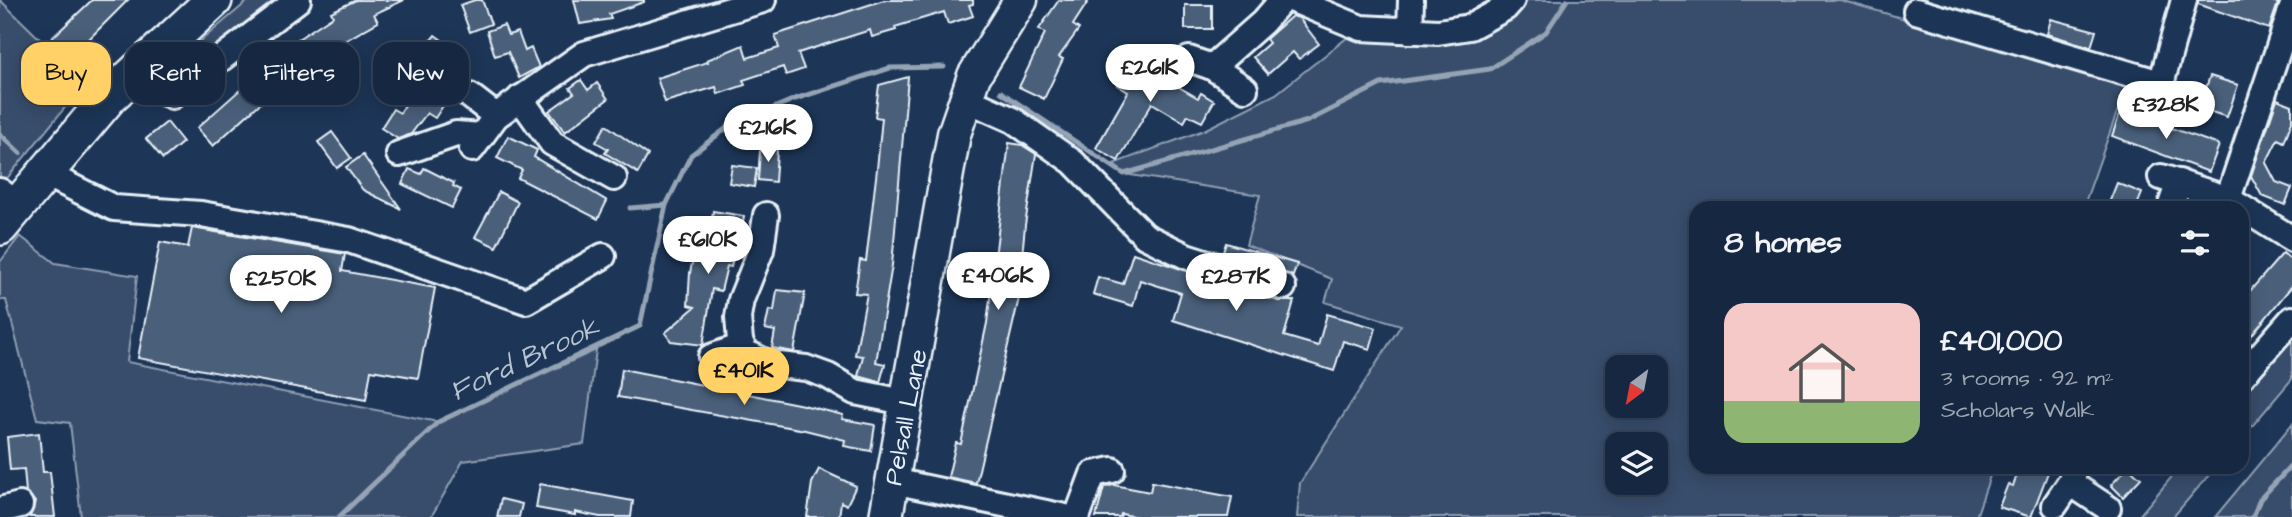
<!DOCTYPE html>
<meta charset="utf-8">
<style>
:root{--surface:#162841;--page:#1f3048;--text:#f1f3f6;--muted:#9ea6b1;--line:#35445a;--accent:#ffd166}
body{margin:0;font-family:"Architects Daughter",sans-serif;background:var(--page);color:var(--text);height:100vh;display:flex;flex-direction:column;font-size:26px;white-space:nowrap}
*{box-sizing:border-box;margin:0}
p{font-size:23px;color:var(--muted)}
.icon{flex:none;width:38px;height:38px;fill:none;stroke:currentColor;stroke-width:2;stroke-linecap:round;stroke-linejoin:round}
.map{position:relative;flex:1;overflow:hidden}
.side{position:absolute;left:1689px;top:201px;width:560px;height:273px;display:flex;flex-direction:column;background:var(--surface);border-radius:21px;box-shadow:0 4px 18px #0003,0 0 0 2px var(--line)}
.side>*{flex:none}
.top-card{position:absolute;left:21px;top:42px;width:665px;height:63px;display:flex;gap:14px}
.needle{width:46px;rotate:212deg}
.buttons{position:absolute;left:1605px;top:355px;display:grid;gap:14px}
.buttons a{display:grid;place-items:center;width:63px;height:63px;border-radius:14px;background:var(--surface);box-shadow:0 4px 18px #0003,0 0 0 2px var(--line);font-size:35px}
.price{position:absolute;translate:-50% -60px;padding:0 16px;border-radius:24px;background:#fff;color:#222;font-size:23px;line-height:46px;filter:drop-shadow(0 2px 4px #0008)}
.price::after{content:'';position:absolute;left:50%;top:42px;width:21px;height:16px;margin-left:-10px;background:inherit;clip-path:polygon(0 0,100% 0,50% 100%)}
.price.on{background:var(--accent);color:#111}
ul{padding:0;list-style:none}
li{display:flex;align-items:center;gap:21px;height:175px;padding:0 35px}
li+li{border-top:2px solid var(--line)}
li span{display:grid;place-items:center;flex:none;width:196px;height:140px;border-radius:21px;color:#555}
li>.icon{margin-inline-start:auto}
span .icon{width:84px;height:84px;fill:#fffc;stroke-width:1}
li b{font-size:30px}
h2{display:flex;justify-content:space-between;align-items:center;height:84px;padding:0 35px;font-size:30px}
.chip{padding:0 24px;border-radius:21px;background:var(--surface);box-shadow:0 4px 18px #0003,0 0 0 2px var(--line);font-size:24px;line-height:63px}
.chip.on{background:var(--accent);color:#111}
.map>svg:first-child{display:block}
.green{fill:#374d6c;stroke:#909fb2;stroke-width:2;fill-rule:evenodd}
.lines{fill:none;stroke-linecap:round;stroke-linejoin:round}
.stream{stroke:#95a4b5;stroke-width:5}
.building{fill:#495e7a;stroke:#e8f1f8;stroke-width:2}
.minor-casing{stroke:#e8f1f8;stroke-width:30}
.major-casing{stroke:#e8f1f8;stroke-width:37}
.highway-casing{stroke:#e8f1f8;stroke-width:40}
.minor{stroke:#1d3557;stroke-width:24}
.major{stroke:#1d3557;stroke-width:32}
.highway{stroke:#1d3557;stroke-width:35}
.labels{text-anchor:middle;stroke-width:6;stroke-linejoin:round;paint-order:stroke}
.street-label{font-size:26px;fill:#e8f1f8;stroke:#1d3557}
.water-label{font-size:28px;font-style:italic;fill:#b7c4d1;stroke:#1d3557}
</style>
<div class="map">
<svg width="2292" height="517" viewBox="0 0 2292 517">
<rect width="100%" height="100%" fill="#1d3557"/>
<filter id="ink" filterUnits="userSpaceOnUse"><feTurbulence type="fractalNoise" baseFrequency=".0143" numOctaves="2"/><feDisplacementMap in="SourceGraphic" scale="14" xChannelSelector="R" yChannelSelector="G"/><feConvolveMatrix kernelMatrix="1 2 1 2 8 2 1 2 1" color-interpolation-filters="sRGB"/></filter>
<g filter="url(#ink)">
<g class="green">
<path d="M0,0l85,83 -85,104z"/>
<path d="M249,0h35l-111,83 -17,-4z"/>
<path d="M1526,0h314l287,84 -44,124h-387v259h297l-17,50h-679l3,-34 101,-158 -76,-23 7,-23 -86,-34 14,-50 -136,-21 -11,-10 91,-34 72,-36 77,-61 161,-18zM1617,368h39v38h-39zM1617,444h39v39h-39z"/>
<path d="M20,236l35,27 82,13 -10,86 311,60 158,-72 -12,94 -121,17 -32,56h-350l-11,-94 -33,-4 -31,-119h-6v-38z"/>
<path d="M2292,337v42l-50,59v-42z"/>
<path d="M2292,424v93h-77z"/>
<path d="M2180,467h36l-43,50h-35z"/>
</g>
<g class="lines">
<g class="stream">
<path d="M1001,92l123,82 184,-53 73,-37 109,-15 56,-37 21,-32"/>
<path d="M0,134l20,19"/>
<path d="M630,208l36,-3 25,-50 37,-28 67,-28 95,-31 54,-1"/>
<path d="M339,517l99,-95 202,-96 26,-121"/>
<path d="M2253,517l7,-18 32,-34"/>
</g>
</g>
<g class="building">
<path d="M92,0h36l-57,57 -19,-19z"/>
<path d="M356,0h48l-30,14 4,8 -53,30 -46,38 -2,-2 -64,58 -16,-18 98,-87 38,-25 -2,-4z"/>
<path d="M475,0h7l9,24 -21,8 -10,-27z"/>
<path d="M574,0h70v2l-35,12 2,5 -31,5z"/>
<path d="M884,0h89v4l-4,1 4,11 -25,8 -4,-12 -49,15 1,3 -24,7 -2,-7 -72,23 6,16 -18,6 -3,-8 -40,13 2,5 -27,9 -2,-7 -51,15 -8,-24 51,-16 -1,-2 36,-15 4,13 32,-10 -4,-13z"/>
<path d="M1059,0h30l-16,25 6,4 -20,28 4,2 -19,40 -25,-12 26,-54 -6,-4z"/>
<path d="M2198,0h71l9,3 -9,26 -71,-25z"/>
<rect x="1185" y="5" width="27" height="24"/>
<path d="M1292,16l7,2 20,26 -20,15 -6,-7 -25,22 -15,-17 16,-14 -3,-4z"/>
<path d="M2051,19l45,12 -5,16 -44,-13z"/>
<path d="M504,25l4,10 10,-3 7,19 6,-3 8,19 -20,11 -11,-26 -13,4 -8,-25z"/>
<path d="M435,35l33,24 -17,24 5,3 -21,32 -8,-5 -16,21 -13,5 -17,-11 12,-19 7,4 23,-36 -6,-4 15,-22 -6,-5z"/>
<path d="M1162,55l13,7 3,6 -8,14 28,16 3,-5 13,8 -12,21 -14,-7 -4,7 -32,-19 -34,58 -22,-13 32,-56 -11,-7 12,-20 20,11z"/>
<path d="M2210,76l28,9 -11,32 -28,-9z"/>
<path d="M908,77l-16,188 -16,97 9,2 -5,18 -22,-6 5,-20 -8,-1 12,-61 -12,-1 5,-33 6,1 11,-92 5,-51 -7,-1 4,-32z"/>
<path d="M581,80l7,10 9,-7 11,16 -43,33 -16,-21 25,-18 -4,-5z"/>
<path d="M2277,99l15,6v16l-8,21 -6,-3 -12,24 10,19 16,6 -7,17 -23,-9 -11,-20z"/>
<path d="M2121,110l98,35 -10,27 -97,-36z"/>
<path d="M167,122l16,20 -20,17 -17,-20z"/>
<path d="M606,125l42,30 -10,18 -33,-20 3,-4 -12,-7z"/>
<path d="M332,132l19,26 -14,10 -19,-26z"/>
<path d="M508,136l29,14 -3,7 73,44 -9,18 -80,-41 4,-8 -25,-12z"/>
<path d="M771,143l6,8 -2,31 -17,-2 2,-29z"/>
<path d="M1009,143l13,2 14,9 -11,71 -5,53 4,1 -2,19h-3l-43,185 -28,-6 8,-34 5,1 26,-121z"/>
<path d="M363,155l38,54 -38,-19 -17,-23z"/>
<path d="M732,165l25,3 -3,19 -25,-4z"/>
<path d="M424,168l30,15 -1,3 8,4 -9,18 -50,-24 7,-15 12,5z"/>
<path d="M2117,183l25,10 -6,15h-29z"/>
<path d="M499,192l19,10 -22,45 -21,-10z"/>
<path d="M713,211l31,5 -5,31h-4l-4,20 -4,-1 -6,25 -9,-2 -9,56 -32,-4 -6,-8 30,-26 -7,-2 2,-32 5,-25 12,2z"/>
<path d="M192,228l153,26 -3,17 93,17 -17,90 -47,-8 -5,30 -228,-42 22,-116 28,5z"/>
<path d="M1226,243l71,21 -4,12 -70,-24z"/>
<path d="M1133,253l145,48h16l-10,35 34,10 9,-32 49,14 -6,21 -27,-8 -9,30 -161,-51 8,-27 -41,-13 -7,26 -40,-12 5,-17 25,7z"/>
<path d="M2283,253l9,8v25l-50,61v-47z"/>
<path d="M777,290l28,3 -11,59 -22,-4 3,-17 -10,-2 4,-19 5,1z"/>
<path d="M622,369l181,36 40,10 -1,4 33,6 -4,26 -27,-5 1,-6 -40,-10 -187,-33z"/>
<path d="M39,433l4,39h7l5,45h-25l5,-15 -9,-10 -2,-23 -14,1 -3,-33z"/>
<path d="M2020,467h30l-19,50 -32,-10 9,-23 5,2z"/>
<path d="M2128,467l13,11 -18,19 -12,-12z"/>
<path d="M819,469l37,17 -9,19 -6,-3 -2,15h-32l5,-34z"/>
<path d="M1152,482l80,15 -4,20h-90l-17,-3 -1,3h-24l8,-30 10,-2 36,7z"/>
<path d="M540,484l93,17 -2,16h-31l-25,-5v3l-39,-7z"/>
<path d="M501,499l21,5 -3,13h-22z"/>
</g>
<g class="lines">
<defs>
<g id="minor">
<path d="M1293,0l68,28 77,4 32,-5 35,-19 7,-8"/>
<path d="M1916,11l241,71 6,-5 21,-77"/>
<path d="M1410,31l1,-31"/>
<path d="M1189,59l23,8 33,22"/>
<path d="M1212,67l51,-45 19,-22"/>
<path d="M129,77l43,19 126,-96"/>
<path d="M470,96l26,20"/>
<path d="M520,98l32,45 62,35"/>
<path d="M966,99l47,21 60,42 72,74 41,20 97,31"/>
<path d="M472,149l24,-33 88,-62 179,-54"/>
<path d="M399,154l57,-20 25,2"/>
<path d="M44,173l70,35 87,6 148,26 177,61 77,-45"/>
<path d="M2161,177l67,22 64,40"/>
<path d="M0,191l18,14"/>
<path d="M2228,199l64,-191"/>
<path d="M2170,208l9,-26"/>
<path d="M766,215l-5,35 -20,50 -3,17 2,24 5,11 25,12 36,4 22,8 27,16 54,11"/>
<path d="M711,357l31,-11"/>
<path d="M2242,376l50,-57"/>
<path d="M893,481l172,36"/>
<path d="M2070,483l38,25"/>
<path d="M2055,505l15,-22 5,-14"/>
<path d="M0,510l20,-5"/>
<path d="M1077,517l16,-43 19,-4"/>
</g>
<path id="major" d="M886,517l68,-383 20,-58 47,-76"/>
<path id="highway" d="M0,227l110,-131 104,-96"/>
</defs>
<use href="#minor" class="minor-casing"/>
<use href="#major" class="major-casing"/>
<use href="#highway" class="highway-casing"/>
<use href="#minor" class="minor"/>
<use href="#major" class="major"/>
<use href="#highway" class="highway"/>
</g>
</g>
<g class="labels">
<g class="street-label">
<text transform="translate(905 417) rotate(-79)" y="9">Pelsall Lane</text>
</g>
<g class="water-label">
<text transform="translate(524 358) rotate(-25)" y="10">Ford Brook</text>
</g>
</g>
</svg>
<div class="buttons">
<a><svg class="needle" viewBox="-14 -14 28 28"><path d="M0-13l5 13h-10z" fill="#e53935"/><path d="M0 13l5-13h-10z" fill="#9ea6b1"/></svg></a>
<a><svg class="icon" aria-label="layers" viewBox="0 0 24 24"><path d="M12 4l9 5-9 5-9-5zM3 14l9 5 9-5"/></svg></a>
</div>
<b class="price" style="left:1150px;top:104px">£261K</b>
<b class="price" style="left:2166px;top:141px">£328K</b>
<b class="price" style="left:768px;top:164px">£216K</b>
<b class="price" style="left:708px;top:276px">£610K</b>
<b class="price" style="left:998px;top:312px">£406K</b>
<b class="price" style="left:1236px;top:313px">£287K</b>
<b class="price" style="left:281px;top:315px">£250K</b>
<b class="price on" style="left:744px;top:407px">£401K</b>
<div class="top-card">
<a class="chip on">Buy</a>
<a class="chip">Rent</a>
<a class="chip">Filters</a>
<a class="chip">New</a>
</div>
<section class="side">
<h2>8 homes<svg class="icon" aria-label="filters" viewBox="0 0 24 24"><path d="M4 7h16M4 17h16"/><circle cx="9" cy="7" r="2"/><circle cx="15" cy="17" r="2"/></svg></h2>
<ul>
<li><span style="background:linear-gradient(#f6c9c9 70%,#8fb573 0)"><svg class="icon" aria-label="home" viewBox="0 0 24 24"><path d="M3 11l9-7 9 7M6 9v11h12V9"/></svg></span><div><b>£401,000</b><p>3 rooms · 92 m²</p><p>Scholars Walk</p></div></li>
</ul>
</section>
</div>
